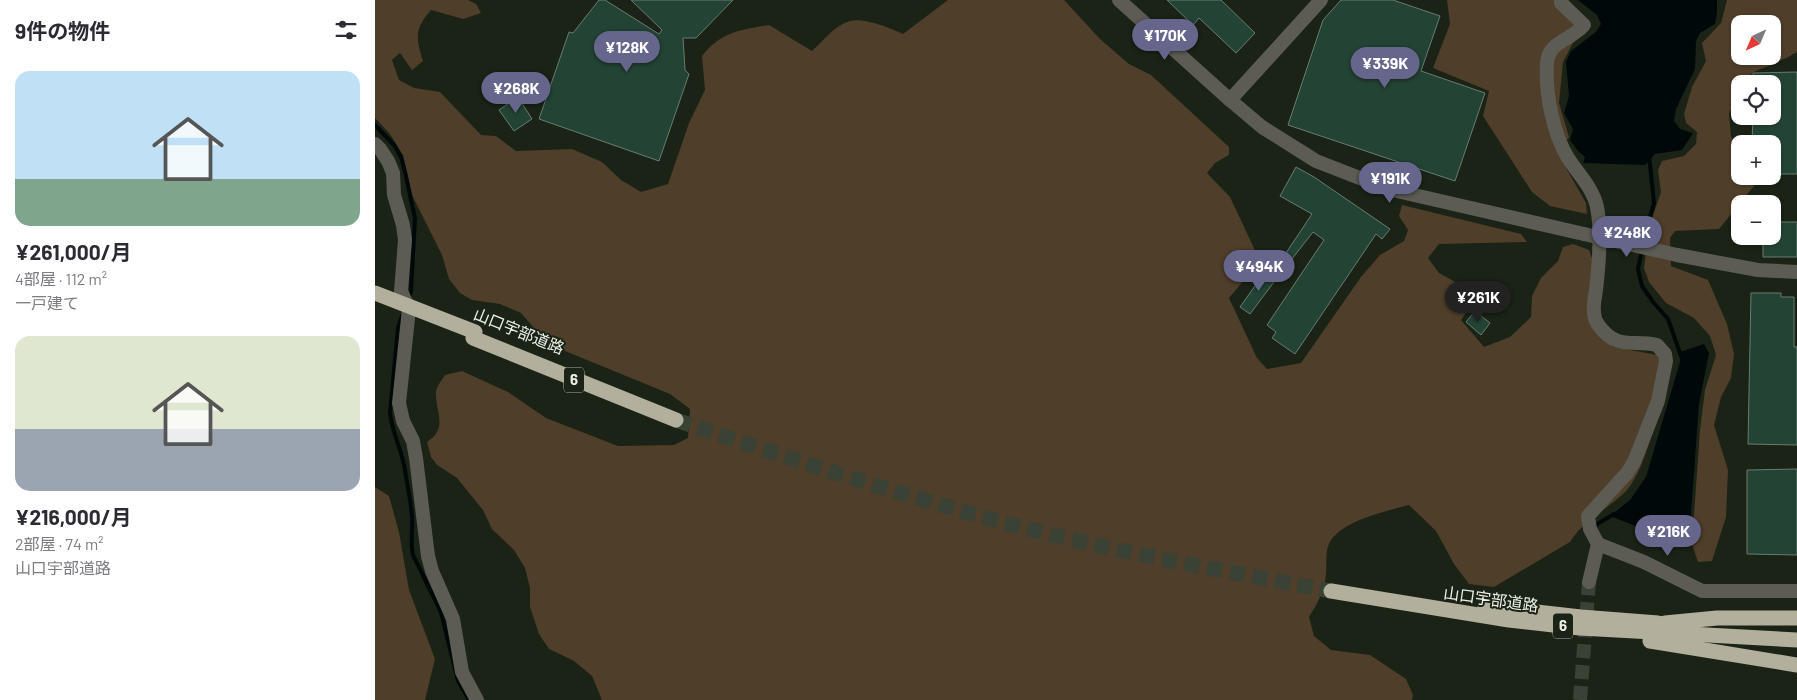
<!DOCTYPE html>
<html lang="ja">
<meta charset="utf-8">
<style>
:root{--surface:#fff;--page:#f2f2f3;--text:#2b2b33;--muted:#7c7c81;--accent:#66668d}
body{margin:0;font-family:Barlow,"Noto Sans JP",sans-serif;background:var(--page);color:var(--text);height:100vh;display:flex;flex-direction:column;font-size:19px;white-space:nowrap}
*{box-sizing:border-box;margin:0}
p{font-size:16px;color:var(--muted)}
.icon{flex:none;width:28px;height:28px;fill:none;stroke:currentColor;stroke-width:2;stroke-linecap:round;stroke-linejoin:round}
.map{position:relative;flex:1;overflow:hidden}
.details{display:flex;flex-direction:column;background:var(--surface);width:375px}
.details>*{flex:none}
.needle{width:32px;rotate:224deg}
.controls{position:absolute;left:1356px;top:15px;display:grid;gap:10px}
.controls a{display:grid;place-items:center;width:50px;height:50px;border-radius:10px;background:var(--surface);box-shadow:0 1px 4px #0004;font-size:25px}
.price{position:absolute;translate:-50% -42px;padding:0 11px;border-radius:18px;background:var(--accent);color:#fff;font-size:16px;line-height:32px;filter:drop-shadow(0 1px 2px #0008)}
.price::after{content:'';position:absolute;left:50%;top:30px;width:15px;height:11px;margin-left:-8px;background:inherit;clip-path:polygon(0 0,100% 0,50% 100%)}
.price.current{background:#222;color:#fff}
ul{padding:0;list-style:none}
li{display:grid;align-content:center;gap:10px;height:265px;padding:0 15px}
li span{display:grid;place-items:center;height:155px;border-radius:15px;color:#555}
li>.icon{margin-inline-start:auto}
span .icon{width:90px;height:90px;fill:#fffc;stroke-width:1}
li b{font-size:21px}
h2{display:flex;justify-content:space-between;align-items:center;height:60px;padding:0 15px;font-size:21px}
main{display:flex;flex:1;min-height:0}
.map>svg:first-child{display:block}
.green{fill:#4f3e29;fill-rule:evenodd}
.water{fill:#000909}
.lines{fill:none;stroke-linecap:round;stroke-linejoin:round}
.stream{stroke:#000909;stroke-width:4}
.building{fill:#234435;stroke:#687c72}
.minor-tunnel{stroke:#394234;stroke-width:14;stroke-dasharray:14 7;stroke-linecap:butt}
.highway-tunnel{stroke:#394234;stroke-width:15;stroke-dasharray:15 8;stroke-linecap:butt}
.minor{stroke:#5c5c54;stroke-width:14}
.highway{stroke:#b2b09c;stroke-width:15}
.minor-bridge{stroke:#5c5c54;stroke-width:14}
.highway-bridge{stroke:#b2b09c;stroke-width:15}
.labels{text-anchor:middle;stroke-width:4;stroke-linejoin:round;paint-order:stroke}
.shield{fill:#1a2315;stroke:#acb2a7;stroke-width:1}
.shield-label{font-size:15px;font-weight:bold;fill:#eaf0e6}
.street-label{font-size:16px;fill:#eaf0e6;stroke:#1a2315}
</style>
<main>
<section class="details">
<h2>9件の物件<svg class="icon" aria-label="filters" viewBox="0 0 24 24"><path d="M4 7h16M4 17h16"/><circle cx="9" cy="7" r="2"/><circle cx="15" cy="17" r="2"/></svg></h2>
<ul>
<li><span style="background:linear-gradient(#bfe0f5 70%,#7fa58c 0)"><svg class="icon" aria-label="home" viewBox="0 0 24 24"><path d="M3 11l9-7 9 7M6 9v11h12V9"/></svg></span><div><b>¥261,000/月</b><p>4部屋 · 112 m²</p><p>一戸建て</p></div></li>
<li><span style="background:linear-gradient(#dfe7d0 60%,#9aa5b1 0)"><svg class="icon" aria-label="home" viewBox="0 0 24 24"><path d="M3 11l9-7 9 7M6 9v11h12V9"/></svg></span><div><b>¥216,000/月</b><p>2部屋 · 74 m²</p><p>山口宇部道路</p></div></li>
</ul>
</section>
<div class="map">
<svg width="1422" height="700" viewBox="0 0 1422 700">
<rect width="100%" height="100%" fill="#1a2315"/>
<g class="green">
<path d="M0,0h93l8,4 5,9 -18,6 -32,-9c-17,19 -15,28 -8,51l-11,9 -12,-17 -8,7 7,20 15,8 26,4 41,43 15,1 20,15 56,-2 30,13 19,18 20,12 27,-8 21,-61 16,-33 -3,-34c19,-24 38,-26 67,-31l43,26c11,-10 23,-26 38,-30 13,-4 41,7 53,13l45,-34h116l36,39 29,25 22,11 78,72v8l-14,8 -8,10 23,24 30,64 -31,37 28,60 10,11 34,-6 60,-86 19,-22 24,-14 4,-11 -9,-14 3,-11 119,29 6,8 -88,2 -11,14 11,15 29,16 6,12 -13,19 23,27 26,-10 21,-20 1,-21 9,-18 17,-17 5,-14 10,-3 16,6 4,11 2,70 18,16 45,8 11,11c-9,34 -20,98 -42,124 -18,19 -43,29 -57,52l-76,45 -25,-3 -15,-20 -18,-33 -27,-26c-22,6 -70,16 -80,39 -4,9 -2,22 -3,31 -2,16 -8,28 -17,42l5,19 17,14 39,5 36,24 7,16 -1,5h-810l-10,-24 -18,-15 -25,-12 -10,-15 -9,-27v-19l-5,-20 -11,-18 -22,-21 -9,-19 -26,-32 -20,-13 -6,-8 -4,-15c22,-14 8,-30 9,-50 0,-5 6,-12 9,-17l17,-4 46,21 38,26 72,28 56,-1 14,-7 2,-29 -20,-15 -122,-50 -27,-31 -21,-9 -28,-4 -12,-7 -11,-14 -7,-24 -30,-60 -9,-40 -13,-21 -15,-16z"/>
<path d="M1072,0h122l18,31 -14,12 -10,19 -4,41 10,34 -10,14 7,17 20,35 1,11 -37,-8 -18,-14 -49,-76 6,-25 -56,-23 17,-44z"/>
<path d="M1352,0h70v52c-7,4 -14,8 -22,11 -13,7 -24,6 -32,21h-3v7l-11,23 2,23 9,13v26h22l-43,53 -44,2 -5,7 1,28 37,14 19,44 7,30 -3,24 -10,19 -7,28 14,45 -2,47 -14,44 -14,1 -6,-18 8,-114 5,-40 11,-35 -6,-19 -16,-18 -28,-15 -17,-21 -5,-14 6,-44 11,-32 -3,-22 4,-9 22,-5 12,-12 1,-12 -11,-9 -2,-9 8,-27 14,-26 -4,-18 19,-20zM1365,24h33v32h-33z"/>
<path d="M0,487l14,9 10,36 10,58 26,69 -10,41h-50z"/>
</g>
<g class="water">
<path d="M1203,0h139v12l-2,12 -15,9 -4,8 -1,28 -19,40 -2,12 6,8 13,4 -11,17 -27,4 -10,11 -62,-2 2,-6 -7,-6 -8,-11 3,-11 -9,-16 5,-17 -3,-34 5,-11 25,-19 5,-8 -4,-9z"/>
<path d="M1329,344l5,9 -10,51 -10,136 -7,4 -72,-28 20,-16 16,-23 34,-115v-10z"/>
</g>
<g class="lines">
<g class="stream">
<path d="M0,125l19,20 7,12 4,15 10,46 -4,74 -2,5"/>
<path d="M1268,243l11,-40 -5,-48"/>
<path d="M1267,250l-4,19 4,17 11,16 15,17 13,37"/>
<path d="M27,316l-4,12 -8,85c2,20 12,37 15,57 2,15 6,31 7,46 1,14 -2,26 1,39l28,57 17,69 11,19"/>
<path d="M1219,526l20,-12"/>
</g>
</g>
<g class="building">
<path d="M224,0h6l54,34 3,-4 -31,-30h102l-37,38h-13l2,32 4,4 -30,87 -120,-42 30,-87 4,1z"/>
<path d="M792,0h54l34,33 -19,20 -37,-35 -6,7z"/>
<path d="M966,0h52l47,16 -19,55 64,22 -30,88 -167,-56 35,-105z"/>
<path d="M1422,72v102h-18v-31l-27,-1 1,-26h20v-32h-20v-11z"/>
<path d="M143,97l14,22 -18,12 -15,-21z"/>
<path d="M921,167l18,10 76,52 -8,10 -6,-5 -81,120 -23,-16 4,-6 -9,-7 57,-85 -11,-8 -25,32 -6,-5 30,-45 -32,-18z"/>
<path d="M1398,222h24v35h-34v-21h10z"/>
<path d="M892,269l10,9 -27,36 -10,-7z"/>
<path d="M1376,293h30v4h13v50h3v98l-49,-1z"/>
<path d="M1100,311l15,12 -9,12 -15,-13z"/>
<path d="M1422,469v86l-50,-1v-84z"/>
</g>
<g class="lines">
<path class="minor-tunnel" d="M1205,700l9,-118"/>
<path class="highway-tunnel" d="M301,420c100,34 201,67 303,96 116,32 234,53 352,75"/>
<g class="minor">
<path d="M744,0l111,100 32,27 54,34 72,28 196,45"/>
<path d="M1186,0v3l23,22c-12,15 -36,16 -37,38 -2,29 6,71 21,95 10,16 25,30 29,49 5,25 2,57 -1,83 -1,8 -3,14 -2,22 0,5 2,10 5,14 19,25 34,13 58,19l8,9 1,7 -8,40 -24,61 -7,11 -39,43 2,13 8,15"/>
<path d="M855,100l91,-100"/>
<path d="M0,144l5,5 8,12 5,12 1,22 9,30 2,15 -4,51 8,18 -10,94 4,18 10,20 3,17 12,98 4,15 21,48 9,53 15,28"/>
<path d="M1302,255l81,15 39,2"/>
<path d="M1214,582l9,-38 46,18 58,29h95"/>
</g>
<g class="highway">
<path d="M98,338l203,82"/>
<path d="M956,591l178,29 71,8 217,12"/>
<path d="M1110,606l96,11 77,6"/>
<path d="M1290,623l52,-5h80"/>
<path d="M1275,641l147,24"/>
</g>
<path class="minor-bridge" d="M1209,234l93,21"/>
<path class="highway-bridge" d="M0,293l100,39"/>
</g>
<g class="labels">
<g class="shield">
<rect x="189" y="367.5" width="20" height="25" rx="4"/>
<rect x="1178" y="613.5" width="20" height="25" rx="4"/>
</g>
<g class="shield-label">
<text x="199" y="385">6</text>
<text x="1188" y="631">6</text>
</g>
<g class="street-label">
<text transform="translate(144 331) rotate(22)" y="6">山口宇部道路</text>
<text transform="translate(1116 599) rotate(8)" y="6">山口宇部道路</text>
</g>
</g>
</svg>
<div class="controls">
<a><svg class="needle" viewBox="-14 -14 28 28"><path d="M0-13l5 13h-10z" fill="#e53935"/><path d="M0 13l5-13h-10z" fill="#7c7c81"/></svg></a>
<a><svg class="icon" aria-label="locate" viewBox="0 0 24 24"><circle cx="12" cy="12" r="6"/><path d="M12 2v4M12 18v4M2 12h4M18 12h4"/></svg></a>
<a>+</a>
<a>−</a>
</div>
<b class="price" style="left:790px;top:61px">¥170K</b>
<b class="price" style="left:252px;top:73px">¥128K</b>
<b class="price" style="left:1010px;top:89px">¥339K</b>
<b class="price" style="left:141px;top:114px">¥268K</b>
<b class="price" style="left:1015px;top:204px">¥191K</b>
<b class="price" style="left:1252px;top:258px">¥248K</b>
<b class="price" style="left:884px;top:292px">¥494K</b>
<b class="price current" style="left:1103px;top:323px">¥261K</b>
<b class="price" style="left:1293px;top:557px">¥216K</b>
</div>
</main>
